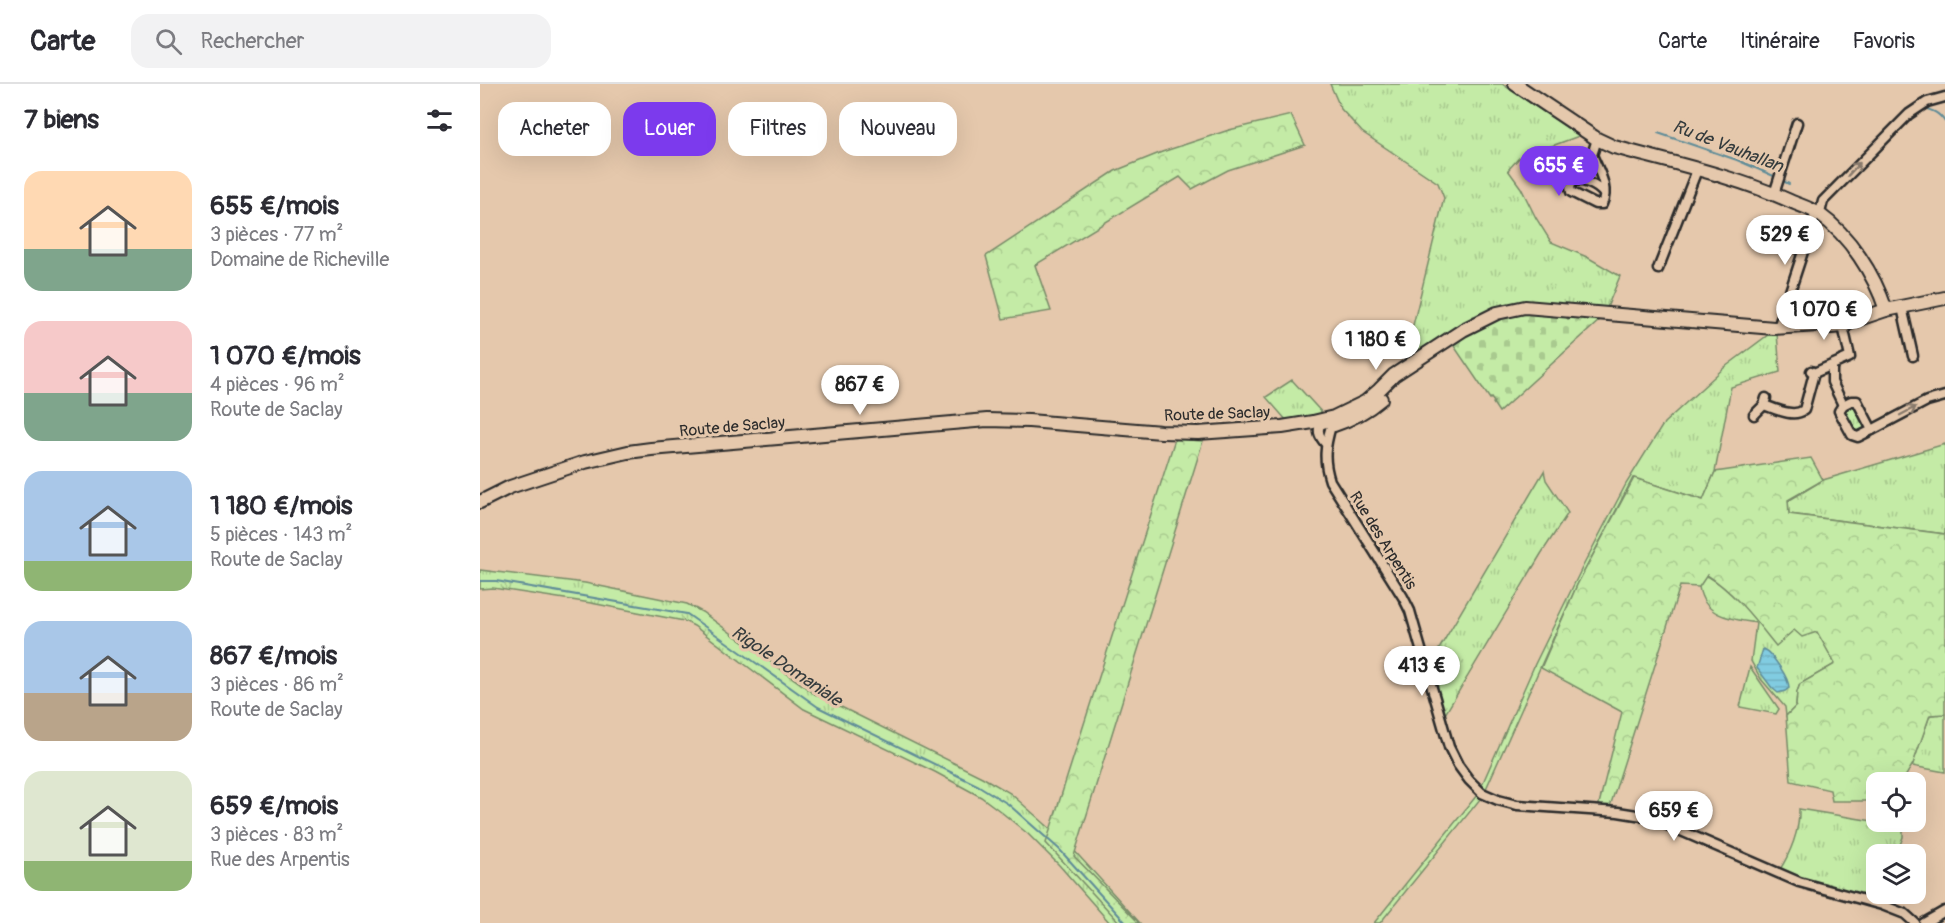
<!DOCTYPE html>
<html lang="fr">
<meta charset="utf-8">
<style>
:root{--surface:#fff;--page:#f2f2f3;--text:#2b2b33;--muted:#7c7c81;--line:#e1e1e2;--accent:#7c3aed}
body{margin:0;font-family:Pangolin,sans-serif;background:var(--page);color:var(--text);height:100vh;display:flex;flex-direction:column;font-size:22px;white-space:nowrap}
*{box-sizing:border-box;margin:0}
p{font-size:20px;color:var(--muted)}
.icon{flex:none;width:33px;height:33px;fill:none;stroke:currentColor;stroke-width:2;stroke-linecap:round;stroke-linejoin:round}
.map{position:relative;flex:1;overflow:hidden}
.side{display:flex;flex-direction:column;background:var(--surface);width:480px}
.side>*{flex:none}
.hud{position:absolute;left:18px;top:18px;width:570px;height:54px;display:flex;gap:12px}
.buttons{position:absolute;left:1386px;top:688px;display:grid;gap:12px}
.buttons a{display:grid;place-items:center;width:60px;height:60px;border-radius:12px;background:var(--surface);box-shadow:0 6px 24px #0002;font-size:30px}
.price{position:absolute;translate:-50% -51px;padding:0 14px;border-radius:21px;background:#fff;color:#222;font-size:20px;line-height:39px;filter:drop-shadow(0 2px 3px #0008)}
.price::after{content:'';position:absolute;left:50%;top:36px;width:18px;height:14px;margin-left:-9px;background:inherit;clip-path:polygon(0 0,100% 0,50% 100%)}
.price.selected{background:var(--accent);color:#fff}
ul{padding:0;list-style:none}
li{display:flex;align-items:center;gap:18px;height:150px;padding:0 24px}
li span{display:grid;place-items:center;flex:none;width:168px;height:120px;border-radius:18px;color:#555}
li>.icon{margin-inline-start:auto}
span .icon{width:72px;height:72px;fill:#fffc;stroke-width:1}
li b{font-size:26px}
h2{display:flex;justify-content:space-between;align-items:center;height:72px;padding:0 24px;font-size:26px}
.tag{padding:0 21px;border-radius:18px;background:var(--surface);box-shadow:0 6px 24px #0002;font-size:21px;line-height:54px}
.tag.selected{background:var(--accent);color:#fff}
header{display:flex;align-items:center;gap:36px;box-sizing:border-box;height:84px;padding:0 30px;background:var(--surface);border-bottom:2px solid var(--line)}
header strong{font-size:28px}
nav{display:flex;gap:33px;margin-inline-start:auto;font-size:21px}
.search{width:420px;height:54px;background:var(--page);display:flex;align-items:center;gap:15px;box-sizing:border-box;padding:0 21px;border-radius:18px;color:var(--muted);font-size:22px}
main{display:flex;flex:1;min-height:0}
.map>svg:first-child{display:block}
.grass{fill:url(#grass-tufts);stroke:#788b68;stroke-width:1.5}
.forest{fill:url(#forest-crowns);stroke:#788b68;stroke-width:1.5}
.cemetery{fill:url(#cemetery-stones);stroke:#788b68;stroke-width:1.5}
.water{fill:url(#water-rules);stroke:#5f8c98;stroke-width:1.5}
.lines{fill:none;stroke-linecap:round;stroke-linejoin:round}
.stream{stroke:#5f8c98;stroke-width:2}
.street-casing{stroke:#2b2b2b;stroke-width:13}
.secondary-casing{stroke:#2b2b2b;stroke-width:16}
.street{stroke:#e5c8ac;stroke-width:8}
.secondary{stroke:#e5c8ac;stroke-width:12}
.oneway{stroke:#887a6c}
.labels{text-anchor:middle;stroke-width:6;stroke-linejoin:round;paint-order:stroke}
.street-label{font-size:16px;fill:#2b2b2b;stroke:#e5c8ac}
.water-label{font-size:18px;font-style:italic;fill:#343b3d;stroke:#e5c8ac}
</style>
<header>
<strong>Carte</strong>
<div class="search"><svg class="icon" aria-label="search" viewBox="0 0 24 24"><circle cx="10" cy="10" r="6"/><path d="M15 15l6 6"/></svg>Rechercher</div>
<nav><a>Carte</a><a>Itinéraire</a><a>Favoris</a></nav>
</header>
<main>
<section class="side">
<h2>7 biens<svg class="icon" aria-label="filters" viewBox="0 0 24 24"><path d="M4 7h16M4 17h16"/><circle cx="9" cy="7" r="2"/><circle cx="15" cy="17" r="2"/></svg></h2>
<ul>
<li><span style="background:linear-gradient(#ffd9b3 65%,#7fa58c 0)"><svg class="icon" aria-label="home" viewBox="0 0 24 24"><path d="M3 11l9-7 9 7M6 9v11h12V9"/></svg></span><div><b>655 €/mois</b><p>3 pièces · 77 m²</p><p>Domaine de Richeville</p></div></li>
<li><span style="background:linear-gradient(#f6c9c9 60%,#7fa58c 0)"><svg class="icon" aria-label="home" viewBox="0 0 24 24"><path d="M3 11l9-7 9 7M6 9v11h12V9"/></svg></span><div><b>1 070 €/mois</b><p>4 pièces · 96 m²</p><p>Route de Saclay</p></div></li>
<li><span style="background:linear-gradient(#a9c7e8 75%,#8fb573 0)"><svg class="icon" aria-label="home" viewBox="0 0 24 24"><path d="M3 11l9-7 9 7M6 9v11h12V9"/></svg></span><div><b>1 180 €/mois</b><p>5 pièces · 143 m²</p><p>Route de Saclay</p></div></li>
<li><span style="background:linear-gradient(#a9c7e8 60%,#b9a48a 0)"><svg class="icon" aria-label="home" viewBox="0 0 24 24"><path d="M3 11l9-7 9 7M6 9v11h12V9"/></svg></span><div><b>867 €/mois</b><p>3 pièces · 86 m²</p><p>Route de Saclay</p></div></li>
<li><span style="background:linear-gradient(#dfe7d0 75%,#8fb573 0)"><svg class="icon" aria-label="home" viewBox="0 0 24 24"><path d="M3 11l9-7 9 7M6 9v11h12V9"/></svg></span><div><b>659 €/mois</b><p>3 pièces · 83 m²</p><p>Rue des Arpentis</p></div></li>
</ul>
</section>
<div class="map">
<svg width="1465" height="839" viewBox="0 0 1465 839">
<defs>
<pattern id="grass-tufts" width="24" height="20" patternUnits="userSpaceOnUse" patternTransform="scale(1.5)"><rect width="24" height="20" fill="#c4eba6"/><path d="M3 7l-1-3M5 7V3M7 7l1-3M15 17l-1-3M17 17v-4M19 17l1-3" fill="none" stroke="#a9ca8f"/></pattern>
<pattern id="forest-crowns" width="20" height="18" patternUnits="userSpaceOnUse" patternTransform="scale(1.5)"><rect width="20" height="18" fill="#c4eba6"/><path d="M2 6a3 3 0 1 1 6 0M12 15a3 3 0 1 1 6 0" fill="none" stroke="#a9ca8f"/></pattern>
<pattern id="cemetery-stones" width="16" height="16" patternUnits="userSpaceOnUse" patternTransform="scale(1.5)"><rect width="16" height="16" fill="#c4eba6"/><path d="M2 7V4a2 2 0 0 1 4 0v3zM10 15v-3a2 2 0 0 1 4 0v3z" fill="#a9ca8f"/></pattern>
<pattern id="water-rules" width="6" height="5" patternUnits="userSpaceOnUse" patternTransform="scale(1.5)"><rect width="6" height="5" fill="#81cce1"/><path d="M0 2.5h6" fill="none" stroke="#70afc1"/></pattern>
</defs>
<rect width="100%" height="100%" fill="#e5c8ac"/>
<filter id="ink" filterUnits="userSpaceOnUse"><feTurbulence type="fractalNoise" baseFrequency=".0167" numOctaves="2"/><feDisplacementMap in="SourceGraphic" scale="12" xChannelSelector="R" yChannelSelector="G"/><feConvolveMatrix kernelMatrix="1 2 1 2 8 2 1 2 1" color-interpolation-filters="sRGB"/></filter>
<g filter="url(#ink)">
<g class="grass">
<path d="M850,0h172l77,52 -60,22 -11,12 13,18 15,30 15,24 36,15 33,19 -14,34 -98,1 -101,49 -1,-6 38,-156 -6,-15 -76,-51 -21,-23z"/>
<path d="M1297,249l3,39 -49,15 -16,85 -12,28 -70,-22 -56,107 -92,206 -4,-4 54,-123 47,-96 44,-84 38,-61 61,-56 43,-32z"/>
<path d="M812,296l33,36 -38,5 -21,-24z"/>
<path d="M1371,320l5,1 11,23 -11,6 -13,-23z"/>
<path d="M1465,360v90l-156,-20 -1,-13 35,-21z"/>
<path d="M1064,387l2,9 22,33 -27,41 -97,162 -15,-50z"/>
<path d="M0,486l105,13 102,21 15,8 113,82 167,83 28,16 60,53 70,77h-30l-51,-58 -31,-31 -28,-23 -19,-14 -46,-25 -131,-63 -110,-83 -10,-5 -93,-18 -98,-15 -13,1z"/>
<path d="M1226,491l19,12 16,15 54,28 23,2 17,32 -35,20 -3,8 -1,14 -10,10 -1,-9 -24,-28 -10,-18 5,-38c-24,-4 -52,-6 -57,-36z"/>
<path d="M1270,583l29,42 -3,5 -36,-7z"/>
<path d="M1465,630v58l-33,-6 18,-51z"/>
<path d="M997,711l4,3 -101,125h-6z"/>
<path d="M1319,725l104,17v11l-7,18h-20v39h5l-2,7 -82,-23 -18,-7c11,-17 21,-41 20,-62z"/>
</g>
<g class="forest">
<path d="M811,31l14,30 -77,25 -36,19 -12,-12 -145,88 16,46 -48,8 -17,-63 129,-85 47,-19 67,-22z"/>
<path d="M695,355l28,2 -129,415 65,67h-19l-74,-80z"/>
<path d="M1331,374l12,22 -35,20 1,14 156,20v180l-15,1 -17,49 -8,13v6h-29v18h-44l-2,-11 -39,-9 -5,-65 10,-10 1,-14 3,-8 35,-20 -18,-32 -15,5 -8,-7 -18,16c-22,-27 -40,-52 -69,-71l-8,12 -19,-1 -71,224 -11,-2 24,-96 -81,-44 36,-83 57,-107 69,22 12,-28z"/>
</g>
<path class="cemetery" d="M1037,229l47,2 4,4 6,-3 27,3 -102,93 -6,-9 1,-1 -3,-4 -1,1 -38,-56 39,-21 20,-7 4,1z"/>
<path class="water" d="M1283,565c9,4 26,29 26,39l-4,3 -7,2 -6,-5 -15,-20z"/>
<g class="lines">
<g class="stream">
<path d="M1442,24c11,2 17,5 23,14"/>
<path d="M1178,49l79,27 39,17"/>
<path d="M1301,96l8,4"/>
<path d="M0,497h16l191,33 131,93 161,79 29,18 51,45 67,74"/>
</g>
<defs>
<g id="street">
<path d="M1117,55l-5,16c6,15 18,33 10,49h-7l-24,-12 -1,-5 3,-6c10,-2 24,4 31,13"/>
<path d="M1294,110l23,-71"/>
<path d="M1178,185l39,-99"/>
<path d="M1422,223l11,49"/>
<path d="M1298,244l38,-116 5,-3 2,-8 86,-87 18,-12 18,-5"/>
<path d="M1352,282v16l11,23"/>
<path d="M1331,287l3,2 36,-16 -7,-31"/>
<path d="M1371,317h6l15,29 -14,7 -6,-2 -13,-24 4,-6z"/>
<path d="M1284,321c12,4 29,13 40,5l10,-37"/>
<path d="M1274,331l10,-10 2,-7"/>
<path d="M851,342c-6,20 -8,34 -1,55l73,116 7,14 39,136 9,18 11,15 13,13 16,7 19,5 101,7 31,5 150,65 83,23 23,9 10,9"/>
<path d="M1392,346l55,-29 18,-5"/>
<path d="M845,359c-5,-6 -8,-11 -5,-18l9,-3"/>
<path d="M1444,839l21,-12"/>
</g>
<g id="secondary">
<path d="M1035,0l82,55 17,8c59,16 120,29 176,54 9,4 20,7 29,13 31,22 55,60 67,96"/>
<path d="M854,341c19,-6 33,-14 47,-26"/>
<path d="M0,418l30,-15 75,-25 43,-10 23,-3 336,-29 42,1 132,11 37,1 84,-6 31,-5 21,-5 31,-15 14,-12 15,-15 69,-45 34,-17 28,-6 249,21 43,-3 14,2 12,-1 16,-7 27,-9 59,-12"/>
</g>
</defs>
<use href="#street" class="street-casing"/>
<use href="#secondary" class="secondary-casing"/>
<use href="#street" class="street"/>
<use href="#secondary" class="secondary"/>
</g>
<defs><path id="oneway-shaft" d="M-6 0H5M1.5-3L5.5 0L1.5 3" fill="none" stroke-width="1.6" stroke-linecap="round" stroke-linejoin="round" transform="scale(1.5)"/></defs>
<g class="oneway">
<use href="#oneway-shaft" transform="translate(1374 85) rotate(-47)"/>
<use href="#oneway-shaft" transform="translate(1428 327) rotate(-28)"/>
</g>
</g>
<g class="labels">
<g class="street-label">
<text transform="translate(737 329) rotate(-2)" y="6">Route de Saclay</text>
<text transform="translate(252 342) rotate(-5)" y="6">Route de Saclay</text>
<text transform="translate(904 456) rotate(58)" y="6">Rue des Arpentis</text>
</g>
<g class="water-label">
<text transform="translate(1248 62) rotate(21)" y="6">Ru de Vauhallan</text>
<text transform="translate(307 582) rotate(34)" y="6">Rigole Domaniale</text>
</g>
</g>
</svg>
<div class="buttons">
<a><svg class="icon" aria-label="locate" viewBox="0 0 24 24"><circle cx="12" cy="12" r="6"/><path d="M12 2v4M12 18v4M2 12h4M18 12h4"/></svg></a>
<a><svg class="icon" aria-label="layers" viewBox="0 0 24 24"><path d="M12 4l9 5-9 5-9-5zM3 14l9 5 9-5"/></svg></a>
</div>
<b class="price selected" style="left:1079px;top:113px">655 €</b>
<b class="price" style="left:1305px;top:182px">529 €</b>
<b class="price" style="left:1344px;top:257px">1 070 €</b>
<b class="price" style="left:896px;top:287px">1 180 €</b>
<b class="price" style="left:380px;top:332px">867 €</b>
<b class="price" style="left:942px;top:613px">413 €</b>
<b class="price" style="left:1194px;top:758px">659 €</b>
<div class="hud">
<a class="tag">Acheter</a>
<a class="tag selected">Louer</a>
<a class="tag">Filtres</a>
<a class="tag">Nouveau</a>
</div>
</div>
</main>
